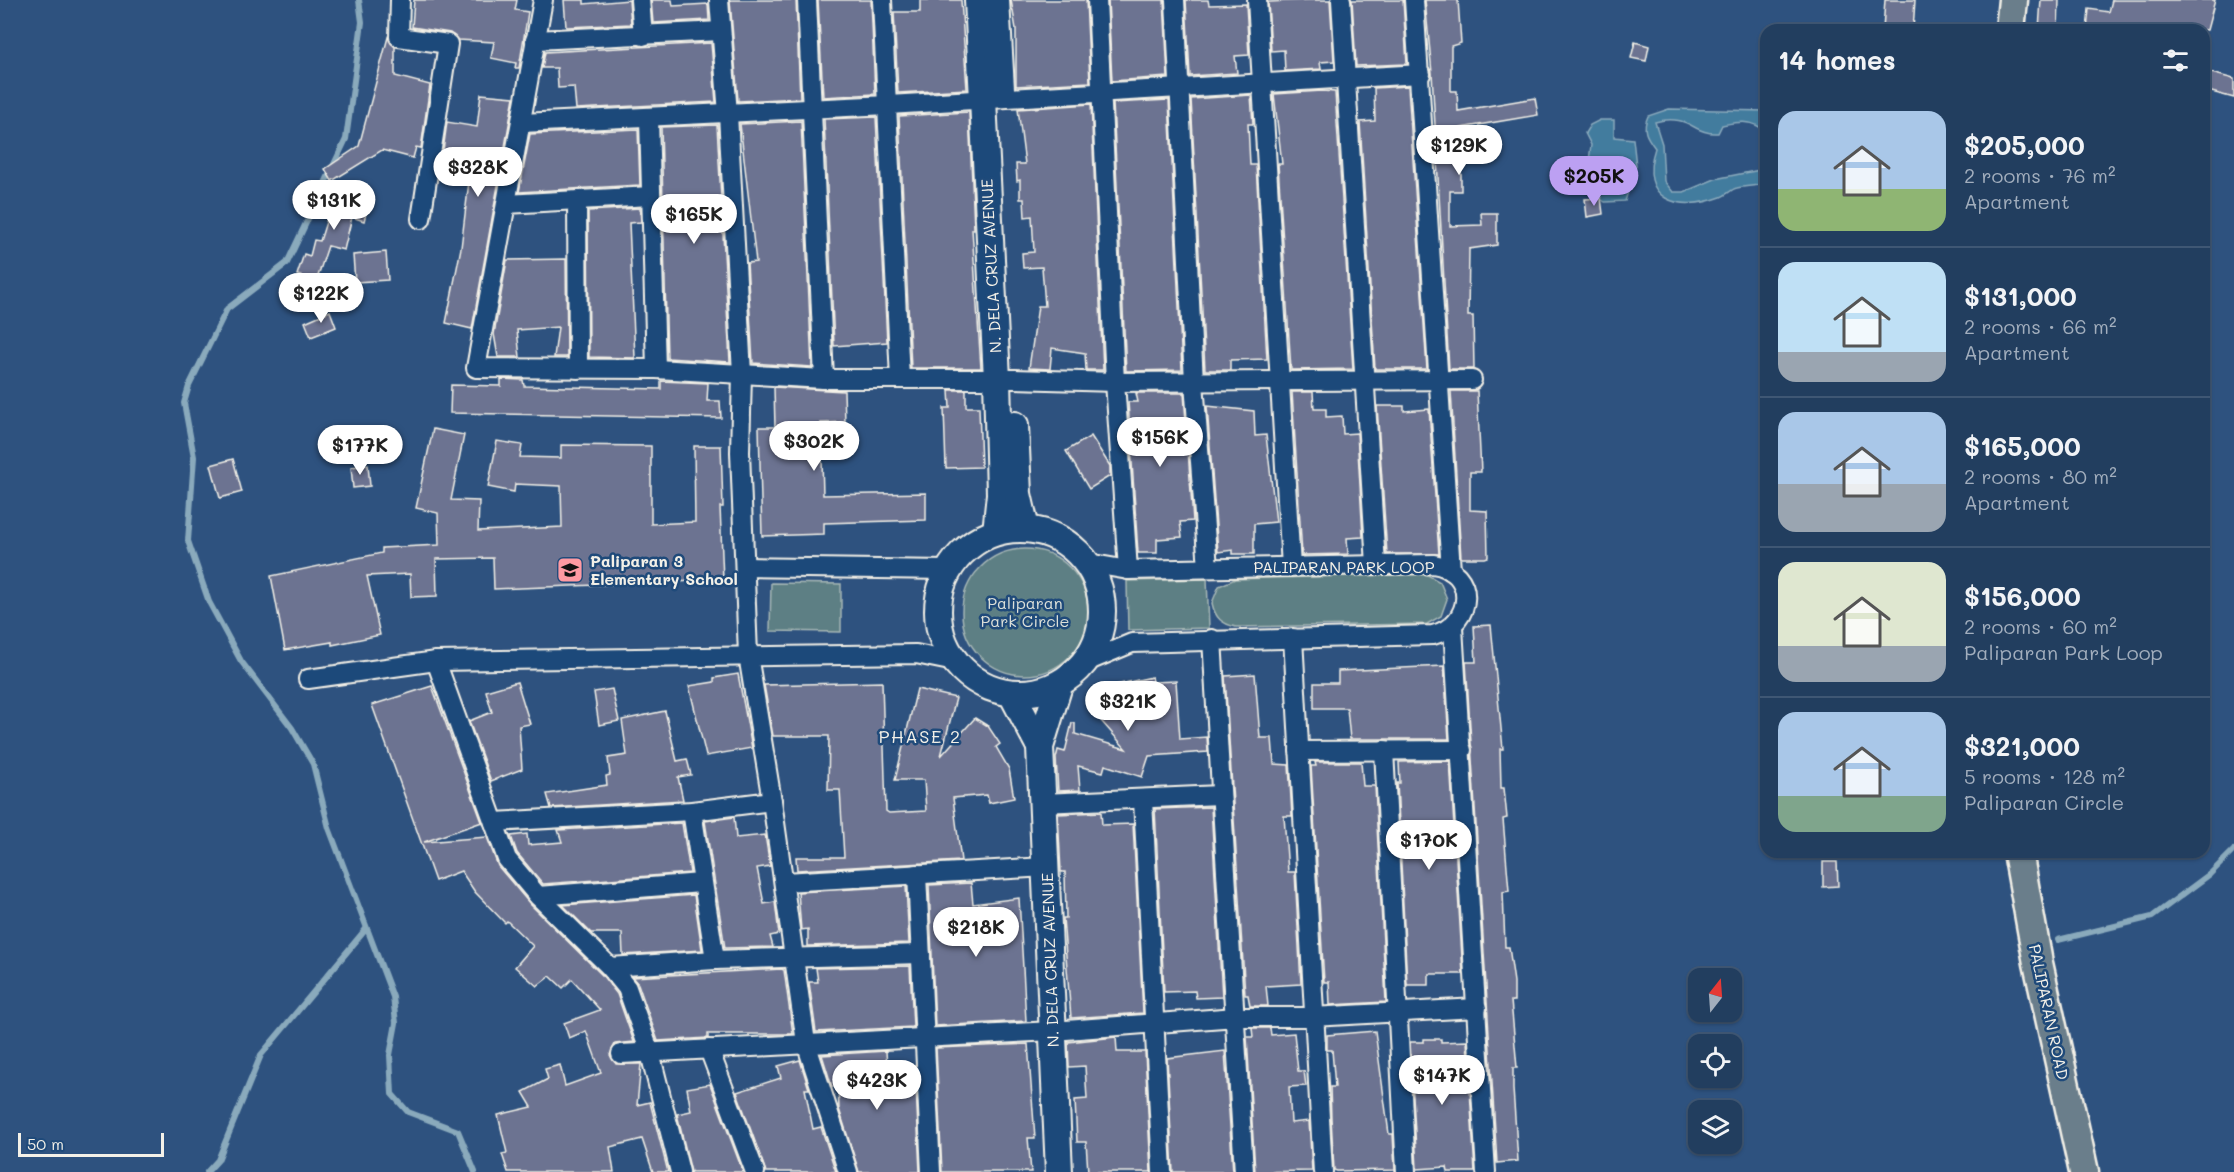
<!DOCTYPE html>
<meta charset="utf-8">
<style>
:root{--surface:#223e5f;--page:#2a4565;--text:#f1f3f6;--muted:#a2aebd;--line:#3f5774;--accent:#bca0f2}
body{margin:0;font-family:Mali,sans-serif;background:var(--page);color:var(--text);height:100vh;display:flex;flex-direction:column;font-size:22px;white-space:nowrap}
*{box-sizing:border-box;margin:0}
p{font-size:20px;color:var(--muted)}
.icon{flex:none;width:33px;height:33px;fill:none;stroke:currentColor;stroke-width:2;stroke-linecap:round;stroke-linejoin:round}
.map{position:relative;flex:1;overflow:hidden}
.drawer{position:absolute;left:1760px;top:24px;width:450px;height:834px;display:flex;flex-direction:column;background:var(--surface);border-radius:18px;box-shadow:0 2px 4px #0004,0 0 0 2px var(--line)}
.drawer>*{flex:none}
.needle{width:39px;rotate:17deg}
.controls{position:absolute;left:1688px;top:968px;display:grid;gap:12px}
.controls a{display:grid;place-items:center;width:54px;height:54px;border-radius:12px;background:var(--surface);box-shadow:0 2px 4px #0004,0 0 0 2px var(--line);font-size:30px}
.scale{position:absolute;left:18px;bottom:15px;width:146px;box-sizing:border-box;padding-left:6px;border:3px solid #f4f1e8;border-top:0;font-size:16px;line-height:21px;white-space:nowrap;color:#f4f1e8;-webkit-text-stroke:4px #1f4a7a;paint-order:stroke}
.price{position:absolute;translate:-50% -51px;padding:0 14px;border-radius:21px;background:#fff;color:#222;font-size:20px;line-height:39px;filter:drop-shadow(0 2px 3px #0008)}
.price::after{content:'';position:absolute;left:50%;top:36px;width:18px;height:14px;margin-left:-9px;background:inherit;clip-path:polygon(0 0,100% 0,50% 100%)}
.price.on{background:var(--accent);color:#111}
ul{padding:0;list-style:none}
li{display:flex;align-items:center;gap:18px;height:150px;padding:0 18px}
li+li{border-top:2px solid var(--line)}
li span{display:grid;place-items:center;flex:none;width:168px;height:120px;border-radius:18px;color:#555}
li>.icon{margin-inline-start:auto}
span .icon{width:72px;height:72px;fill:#fffc;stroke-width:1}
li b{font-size:26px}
h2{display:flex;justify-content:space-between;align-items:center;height:72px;padding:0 18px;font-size:26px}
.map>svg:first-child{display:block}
.green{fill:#5d7f84;stroke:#a8b8b6;stroke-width:1.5}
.water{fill:#437b9e;stroke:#8aaabc;stroke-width:1.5}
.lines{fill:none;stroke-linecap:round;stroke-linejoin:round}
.stream{stroke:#8aaabc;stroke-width:6}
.building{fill:#6c7391;stroke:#f4f1e8;stroke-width:1.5}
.street-casing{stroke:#f4f1e8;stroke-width:22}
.secondary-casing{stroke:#f4f1e8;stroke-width:30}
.primary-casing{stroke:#f4f1e8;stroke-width:33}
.street{stroke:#1f4a7a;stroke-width:18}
.secondary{stroke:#1f4a7a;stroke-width:26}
.primary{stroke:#6b7e8b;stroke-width:28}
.labels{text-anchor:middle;stroke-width:5;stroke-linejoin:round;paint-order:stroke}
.street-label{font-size:16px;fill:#f4f1e8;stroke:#1f4a7a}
.poi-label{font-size:16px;font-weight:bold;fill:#f4f1e8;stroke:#1f4a7a;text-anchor:start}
.park-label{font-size:16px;fill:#dde0d9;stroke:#1f4a7a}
.neighbourhood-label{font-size:18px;letter-spacing:1.5px;fill:#f4f1e8;stroke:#1f4a7a}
</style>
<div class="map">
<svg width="2234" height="1172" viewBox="0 0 2234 1172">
<rect width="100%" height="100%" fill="#2e527f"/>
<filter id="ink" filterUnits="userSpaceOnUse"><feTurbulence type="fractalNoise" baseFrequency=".0167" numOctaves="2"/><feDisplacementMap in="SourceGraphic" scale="12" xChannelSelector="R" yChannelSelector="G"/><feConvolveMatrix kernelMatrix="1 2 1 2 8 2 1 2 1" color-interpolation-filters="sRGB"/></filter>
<g filter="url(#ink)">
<g class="green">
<circle cx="1025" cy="612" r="63"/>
<path d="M1426,574l14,8 7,17 -6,17 -14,8 -191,3c-14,-3 -21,-9 -24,-24l7,-17 16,-7z"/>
<path d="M1207,579l2,49 -81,2 -1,-49z"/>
<path d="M771,583l70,1v48l-71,-1z"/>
</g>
<g class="water">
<path d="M1669,109l97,2 -1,20c-13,-12 -27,-9 -43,-6l-4,8c-25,2 -28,-20 -63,-11l7,22 2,37 9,11h11l31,-13 50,-10v15c-9,2 -19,2 -28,4 -6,1 -10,7 -16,9 -43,16 -83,3 -66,-49 -9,-12 -13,-18 -7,-32z"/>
<path d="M1600,120h14v17l19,2 3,27 -11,35 -20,1 -7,-5 -4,-9 3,-17 -8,-10 2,-16 -6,-12 5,-8z"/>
</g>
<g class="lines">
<g class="stream">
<path d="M359,0l3,22 -16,117 -59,124 -60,46 -38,77 -5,17 10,54 -6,84 21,61 32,59 51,67 21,36 16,64 64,169 3,26 -6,32 2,39 16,18 50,19 17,41"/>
<path d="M2058,940l94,-23 58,-43 24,-24"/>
<path d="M207,1172l11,-12 43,-105 105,-126"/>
</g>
</g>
<g class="building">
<path d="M414,0h103l-2,10 13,2 -9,56h-4l1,-5 -25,-5 3,-16 -36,-2 -8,-7 -38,-6z"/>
<path d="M564,0h20v4l45,-4 2,24 -65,3z"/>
<path d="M651,0h21l1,6 35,-2 1,16 -56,3z"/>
<path d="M730,0h66l4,98 -62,3z"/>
<path d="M818,0h53l4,94 -52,3z"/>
<path d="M920,0h41l6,89 -69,4 -4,-81h26z"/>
<path d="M1011,0h75l4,82 -74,4v-57z"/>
<path d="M1108,0h56l4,77 -56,4z"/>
<path d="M1186,0h22l1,5 37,-1 3,51 -14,1 2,17 -47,3z"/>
<path d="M1309,0h21l4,61 -14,1 1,7 -36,2 -1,-21 -13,1 -3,-49z"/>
<path d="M1352,0h51l4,64 -51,2z"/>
<path d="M1425,0h33l3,43 -10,3v45h6l1,20 77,-13 3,17 -77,13v63h-11v35l32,-1 -1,-12h16v32l-28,4 -1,67h5l1,53h-25l-17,-296z"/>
<path d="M1885,0h30l-2,30h-30z"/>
<path d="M2041,0h18l-1,30 -19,-1z"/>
<path d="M2112,0h103l-8,30h-120l2,-21 20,3z"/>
<path d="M388,37l7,10v29l35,9 -9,63 -5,-1 -3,11 -31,-8 -50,31 -7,-12 34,-23z"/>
<path d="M1635,42l14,4 -3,15 -15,-3z"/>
<path d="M711,43l5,59 -140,7 -2,-22 -16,1 -1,-20h-15l3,-16z"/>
<path d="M2204,71l30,8v19l-30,-8z"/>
<path d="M1408,86l19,283h-52l-15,-247 15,-1 -1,-33z"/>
<path d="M1322,91l13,1 18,277 -62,1 -13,-206h4l-8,-70z"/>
<path d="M481,94l33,3 -42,232 -26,-6 15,-75 11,-92 -29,-5 4,-29 30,5z"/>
<path d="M1251,95l2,29h-5l2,41h6l11,194 -37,1v10h-25l-14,-271z"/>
<path d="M1169,100l13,270 -56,1 -13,-268z"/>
<path d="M1091,104l12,266h-17l-1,-17 -33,-5 -2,21 -21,-1 9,-62h7l-3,-39 -19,1 -1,-15 12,-1 -2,-36 -7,1 -1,-18h-4v-19l-3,1 -1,-17h9l-7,-55z"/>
<path d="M969,112l5,117h-2l9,139h-70l-12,-252z"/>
<path d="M876,117l11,225 -53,4 -10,-227z"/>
<path d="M801,121l11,246 -59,-4 -6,-100 9,-1 -16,-138z"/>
<path d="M717,125l13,237 -63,-4 -6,-231z"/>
<path d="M638,129l2,56 -121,7 11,-58z"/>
<path d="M338,184l33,11 -7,26 -12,-4 -8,33 -16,-4 -15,45 -11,-4 2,-10 -7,-2 7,-21 6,2 4,-16 6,1z"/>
<path d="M1601,198l2,16 -16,3 -2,-18z"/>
<path d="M640,208l1,14 -12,1 6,135 -46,-1 -1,-146z"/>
<path d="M386,252l2,28 -33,2 -2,-27z"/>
<path d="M566,259l1,98h-13l4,-30 -41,3 3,27h-22l-4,-23 13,-74z"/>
<path d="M330,311l6,16 -25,10 -6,-15z"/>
<path d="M501,379l22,1 1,6 137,3v-8l47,2 -1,18h13l1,17 -271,-5 1,-28 50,1z"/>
<path d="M774,387l70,4 1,31 -24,1 2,72 103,-2v27l-102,3v11l-62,2 -3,-109h16z"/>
<path d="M949,390h17v17h13l2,60 -35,1 -2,-60h6z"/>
<path d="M1451,391h26l4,81h-11v38l17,1 1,46 -3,1h-24z"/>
<path d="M1292,392h21l1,17h12v8l16,-1 1,18 14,-1 6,104 -16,1 1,16 -46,1z"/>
<path d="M1136,393h48l9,128 -13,1 2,15 -25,2v14h-19l-10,-151h10z"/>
<path d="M1207,406l47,5 1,25 11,-1 10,87 -22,2v30h-21v-4l-15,2z"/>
<path d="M1377,406h27v5l25,-2 10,145h-52z"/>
<path d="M433,429l31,6 -13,65 28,1 -1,30 84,-4 -1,-41 -46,-2 -1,8 -26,-5 9,-46 25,4 -2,12 41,1v-13l90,1v78l44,-2 -1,-76h27l2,61h-3l3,73 -229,9 -1,-31 -57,1 1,37 -26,1 -1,-23 -43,2 13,59 -48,10v-3l-47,8 -14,-74 111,-23v-5l57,-3 -1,-32 -22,-5z"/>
<path d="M1091,436l19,30v10l-21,13 -23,-38z"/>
<path d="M233,459l9,33 -22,6 -9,-33z"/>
<path d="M368,465l2,21 -17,2 -2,-21z"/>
<path d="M1491,625l12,124h-3l1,39h3l3,30 -4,1 6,72 -6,1 2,55h4l5,35v19h-3l6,67h-4v21l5,72 -21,2 -31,-501h10l-2,-36z"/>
<path d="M1444,666l5,73h-99l-3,-31h-33v-25h24v-12z"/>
<path d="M738,674l14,74 -46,8 -17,-70 25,-4v-4z"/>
<path d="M1255,674l5,64h12l2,26 15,1 3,51h-8l4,56h7l6,112 -35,2 2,20h-18l-2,-11h-3l-20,-319z"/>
<path d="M1152,677l1,5 23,-1 4,58 27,-2 1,15 -59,4 -7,21 -37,-12 -2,7 -25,-6 2,24 -22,1 -2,-33 2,-8 7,2 7,-29h3v11l51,15 -38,-43 23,-20z"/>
<path d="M517,682l13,42 -11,2 3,43 -31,12 -22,-60 23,-9 -6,-21z"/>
<path d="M882,682l4,129 3,2 37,-2 -2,-31h-29l22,-91 39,9 -15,58 34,-38 13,8 12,18 -4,3 13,22 5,29 -25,5 -2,-8 -34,3 8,63 -164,9 -1,-13h48l-4,-67h-12l1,-54h-56l-9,-51z"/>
<path d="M432,686l50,136 -58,20 63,-5 11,29 32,38 72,71 15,19 17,48 -19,2 -5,11 6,9h25l-4,41 13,-3 18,70h-15l-11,-33 -32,8 4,25h-106l-6,-18 5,-1 -9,-38 34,-8 -9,-15 25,-13 -3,-10 15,-4 5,21 36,-13 -15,-42 -17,7 -5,-15 36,-13 -28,-31 -9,9 -13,-12 -13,10 -22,-19 18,-21 -26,-25 -2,2 -30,-31 -14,-21 -26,10 -63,-176z"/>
<path d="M612,689l7,32 -20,4 -5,-33z"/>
<path d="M665,711l12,50 10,-2 4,16 -13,2 5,23 -132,8 -4,-14 60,-9 -1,-9 4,-1 -2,-17 19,-3 -5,-35z"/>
<path d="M1450,761l13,213h-34v11h-22l-10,-202h3l-1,-21z"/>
<path d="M1315,762h46l2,24h12l11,216 -56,3 -1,-23h-5l-13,-216h5z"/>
<path d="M1211,807l11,190 -26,1 -1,-7 -31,1 -9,-183z"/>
<path d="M1101,812l1,13 31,-1 10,189 -72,5 -8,-100h3l-1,-46h-4l-3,-58z"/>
<path d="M734,817l2,21 29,-3 5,31 -13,2 7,36 11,-2 4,32 -9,2 3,11 -48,1 -20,-127z"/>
<path d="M682,823l8,50 -147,11 -26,-31 -6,-17 16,-2 1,11 34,-3 -4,-12z"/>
<path d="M1823,862h14l1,24 -15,1z"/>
<path d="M971,883l2,21 46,-6 7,123 -91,5 -6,-141z"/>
<path d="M906,886l3,57 -101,3v-17l-7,1 -3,-38z"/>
<path d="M694,895l8,55 -79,5 -1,-22h-31l-28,-28z"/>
<path d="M910,966l3,61 -97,5 -7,-50h9l-2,-14z"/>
<path d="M781,969l3,1 9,64h-85v4l-50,3 -20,-57 -6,-7z"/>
<path d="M1252,1028h18l1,7 23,-2 4,38h6l2,15 -17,1 2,36 18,-2 3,50 -57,1 -8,-135h6z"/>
<path d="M1375,1031l14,103h4l2,36 -58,1 -3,-1 -3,-52 -1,-31h5l-3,-37h-5v-15z"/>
<path d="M1116,1037l1,15h28l6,120h-63l-2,-30h-9l-2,-42 12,-1 -2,-33 -16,1 -1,-25z"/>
<path d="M1424,1039h17v3l26,-1 8,131h-27l-1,-5 -30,2 -7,-127h14z"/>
<path d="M1028,1044l7,94h-7l3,34h-89l-6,-124z"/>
<path d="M886,1051l1,16 28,-1 5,106h-61l-20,-63 -1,-23 -6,1 -10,-32z"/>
<path d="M1225,1051l8,121h-60l-6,-114z"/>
<path d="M800,1060l9,29h-4l8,40 8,-2 15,45h-70l-29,-80 44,-14 -3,-12z"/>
<path d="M710,1084l33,88h-52l-14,-58 14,-3 -4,-23z"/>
</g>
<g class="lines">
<defs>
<g id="street">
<path d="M400,0l-1,37 49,7 -27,175"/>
<path d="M543,0l-67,368 180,1 168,10h190l101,3 357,-2"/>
<path d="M640,0l3,36"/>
<path d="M719,0l9,114 14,260 -2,78 8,203 24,146 34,242 42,129"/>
<path d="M807,0l17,379"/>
<path d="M882,0l18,379"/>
<path d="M1097,0l18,382 13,188"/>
<path d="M1175,0l19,382 14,186"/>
<path d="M1257,0l34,567"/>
<path d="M1341,0l35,565"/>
<path d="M1414,0l37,571"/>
<path d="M535,40l186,-9"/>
<path d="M649,118l7,251"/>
<path d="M522,123l366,-18 533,-31"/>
<path d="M577,201l1,168"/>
<path d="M506,204l145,-8"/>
<path d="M745,567l203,3"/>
<path d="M1453,627l33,545"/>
<path d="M1293,638l30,534"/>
<path d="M1212,639l32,533"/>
<path d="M436,661l71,198 31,37 72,71 17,21 23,65 30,119"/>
<path d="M1086,662l46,-19 301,-8c42,-11 44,-65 0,-71l-305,6 -40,-7"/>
<path d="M308,679l128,-18 480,-7 39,8"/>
<path d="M1384,750l22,422"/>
<path d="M1299,751l163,-1"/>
<path d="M1143,800l19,372"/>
<path d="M1043,803l177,-8"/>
<path d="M692,811l23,149"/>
<path d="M494,822l198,-11 80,-10"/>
<path d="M917,874l14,298"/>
<path d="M784,882l262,-15"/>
<path d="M538,896l163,-13"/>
<path d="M610,967l105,-7 206,-6"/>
<path d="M709,1049l46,123"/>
<path d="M621,1054l432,-23 183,-14h76l165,-9"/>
</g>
<g id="secondary">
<path d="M978,0l19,379 3,115 -4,38"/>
<path d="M996,0l5,89"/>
<path d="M1015,425l3,69 8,35"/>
<circle cx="1020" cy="611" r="82"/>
<path d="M1059,685l-19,62 19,425"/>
<path d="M1012,694l28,53"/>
</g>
<g id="primary">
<path d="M2010,30l3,-30"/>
<path d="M2018,852l20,111 46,209"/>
</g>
</defs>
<use href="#street" class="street-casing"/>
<use href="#secondary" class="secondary-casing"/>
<use href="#primary" class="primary-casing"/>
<use href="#street" class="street"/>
<use href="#secondary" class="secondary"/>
<use href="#primary" class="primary"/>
</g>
</g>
<defs>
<symbol id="school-square" viewBox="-11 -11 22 22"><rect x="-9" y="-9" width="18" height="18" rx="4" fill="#ff9aa2" stroke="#1f4a7a"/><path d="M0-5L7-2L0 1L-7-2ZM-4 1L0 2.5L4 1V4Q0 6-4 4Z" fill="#111"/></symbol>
</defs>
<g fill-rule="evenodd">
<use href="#school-square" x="555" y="555" width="30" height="30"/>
</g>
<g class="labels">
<g class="street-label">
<text transform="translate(991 266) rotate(-93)" y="6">N. DELA CRUZ AVENUE</text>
<text x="1344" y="573">PALIPARAN PARK LOOP</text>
<text transform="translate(1050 960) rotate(-92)" y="6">N. DELA CRUZ AVENUE</text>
<text transform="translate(2049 1012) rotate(78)" y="6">PALIPARAN ROAD</text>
</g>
<g class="poi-label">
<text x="590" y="567">Paliparan 3<tspan x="590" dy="18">Elementary School</tspan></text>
</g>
<g class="park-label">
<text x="1025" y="609">Paliparan<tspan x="1025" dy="18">Park Circle</tspan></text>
</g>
<g class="neighbourhood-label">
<text x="920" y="743">PHASE 2</text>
</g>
</g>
</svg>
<div class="controls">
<a><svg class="needle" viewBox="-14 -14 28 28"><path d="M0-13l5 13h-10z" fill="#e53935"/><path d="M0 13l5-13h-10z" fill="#a2aebd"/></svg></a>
<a><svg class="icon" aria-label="locate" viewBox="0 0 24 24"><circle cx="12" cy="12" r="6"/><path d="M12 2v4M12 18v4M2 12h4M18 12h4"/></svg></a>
<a><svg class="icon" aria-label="layers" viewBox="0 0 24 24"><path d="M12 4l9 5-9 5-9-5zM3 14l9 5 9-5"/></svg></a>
</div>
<div class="scale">50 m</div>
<b class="price" style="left:1459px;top:176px">$129K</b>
<b class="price" style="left:478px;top:198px">$328K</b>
<b class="price on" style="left:1594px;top:207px">$205K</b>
<b class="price" style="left:334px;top:231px">$131K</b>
<b class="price" style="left:694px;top:245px">$165K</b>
<b class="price" style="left:321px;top:324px">$122K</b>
<b class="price" style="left:1160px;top:468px">$156K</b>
<b class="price" style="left:814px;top:472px">$302K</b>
<b class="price" style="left:360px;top:476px">$177K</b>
<b class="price" style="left:1128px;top:732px">$321K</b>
<b class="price" style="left:1429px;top:871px">$170K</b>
<b class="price" style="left:976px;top:958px">$218K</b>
<b class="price" style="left:1442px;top:1106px">$147K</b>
<b class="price" style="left:877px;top:1111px">$423K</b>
<section class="drawer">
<h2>14 homes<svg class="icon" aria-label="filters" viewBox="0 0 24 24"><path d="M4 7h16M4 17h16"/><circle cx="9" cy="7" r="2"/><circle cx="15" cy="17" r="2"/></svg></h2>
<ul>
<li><span style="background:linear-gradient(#a9c7e8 65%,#8fb573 0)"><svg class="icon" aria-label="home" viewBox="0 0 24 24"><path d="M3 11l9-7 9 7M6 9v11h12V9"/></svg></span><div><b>$205,000</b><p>2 rooms · 76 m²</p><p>Apartment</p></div></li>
<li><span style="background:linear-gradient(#bfe0f5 75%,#9aa5b1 0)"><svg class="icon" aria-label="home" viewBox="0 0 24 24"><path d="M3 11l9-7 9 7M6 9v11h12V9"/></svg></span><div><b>$131,000</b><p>2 rooms · 66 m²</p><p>Apartment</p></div></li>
<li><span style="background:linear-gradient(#a9c7e8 60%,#9aa5b1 0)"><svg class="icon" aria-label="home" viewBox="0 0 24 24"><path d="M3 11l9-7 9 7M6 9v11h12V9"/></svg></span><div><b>$165,000</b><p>2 rooms · 80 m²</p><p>Apartment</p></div></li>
<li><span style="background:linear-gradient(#dfe7d0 70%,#9aa5b1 0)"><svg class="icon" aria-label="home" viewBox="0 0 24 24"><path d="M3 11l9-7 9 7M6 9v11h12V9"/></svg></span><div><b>$156,000</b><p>2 rooms · 60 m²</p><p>Paliparan Park Loop</p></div></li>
<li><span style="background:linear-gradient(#a9c7e8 70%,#7fa58c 0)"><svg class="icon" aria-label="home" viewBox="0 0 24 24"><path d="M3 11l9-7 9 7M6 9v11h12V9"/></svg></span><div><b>$321,000</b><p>5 rooms · 128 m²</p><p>Paliparan Circle</p></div></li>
</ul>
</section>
</div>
